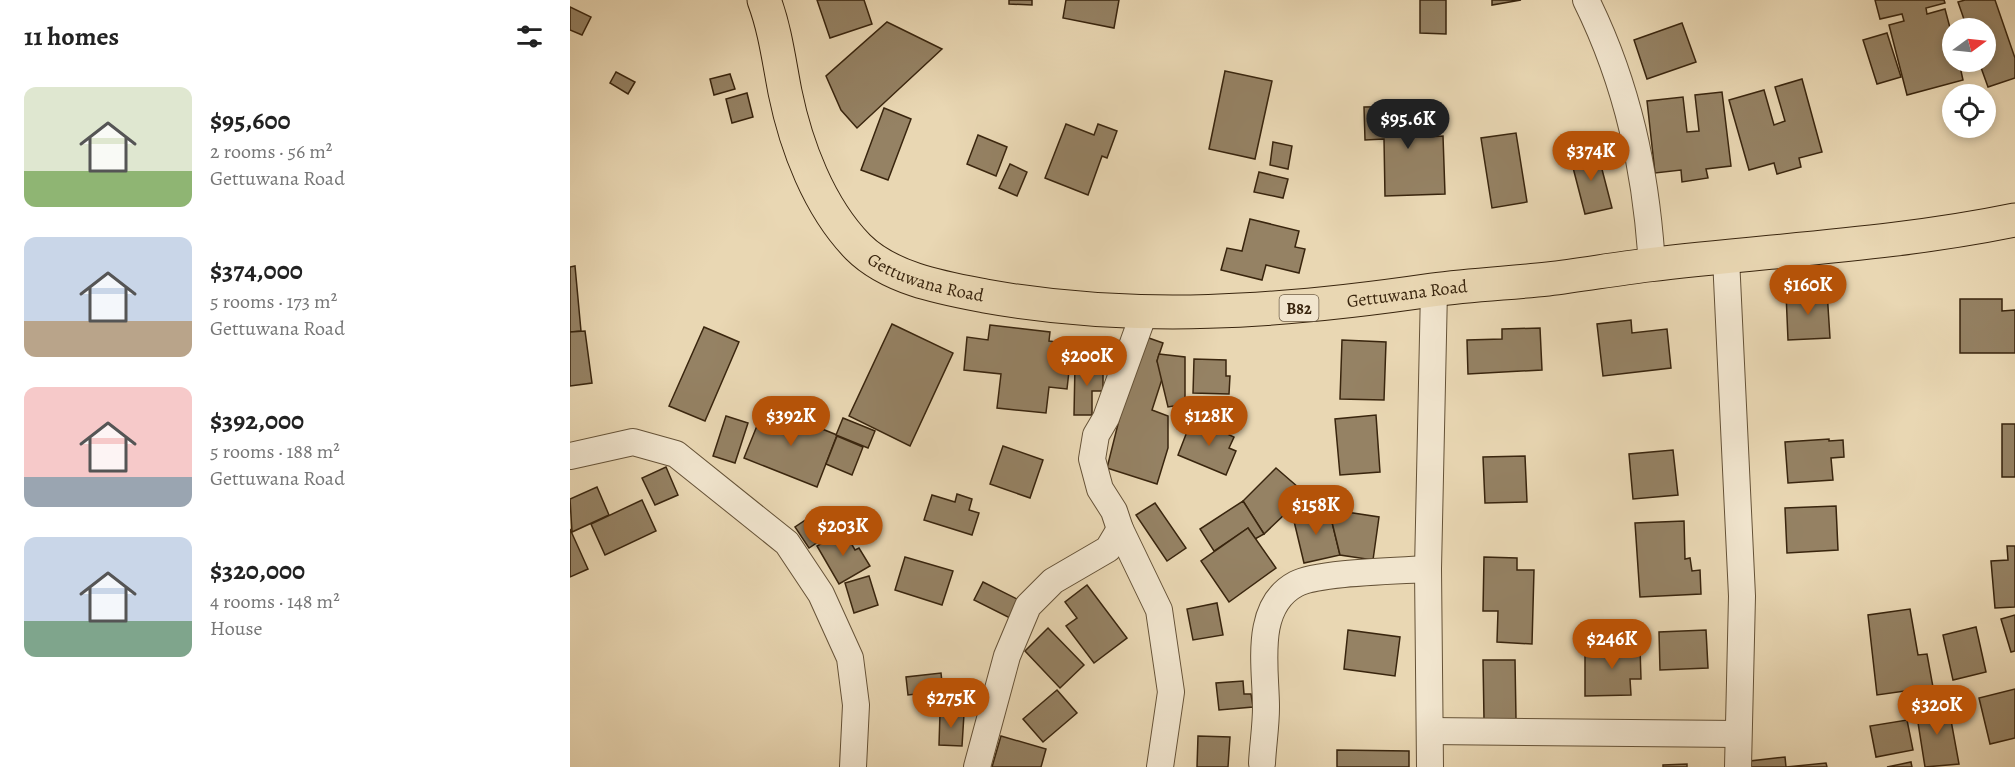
<!DOCTYPE html>
<meta charset="utf-8">
<style>
:root{--surface:#fff;--page:#f6f6f6;--text:#222;--muted:#767676;--accent:#b45309}
body{margin:0;font-family:Alegreya,serif;background:var(--page);color:var(--text);height:100vh;display:flex;flex-direction:column;font-size:22px;white-space:nowrap}
*{box-sizing:border-box;margin:0}
p{font-size:20px;color:var(--muted)}
.icon{flex:none;width:33px;height:33px;fill:none;stroke:currentColor;stroke-width:2;stroke-linecap:round;stroke-linejoin:round}
.map{position:relative;flex:1;overflow:hidden}
.drawer{display:flex;flex-direction:column;background:var(--surface);width:570px}
.drawer>*{flex:none}
.needle{width:39px;rotate:75deg}
.buttons{position:absolute;left:1372px;top:18px;display:grid;gap:12px}
.buttons a{display:grid;place-items:center;width:54px;height:54px;border-radius:50%;background:var(--surface);box-shadow:0 3px 9px #0003;font-size:30px}
.price{position:absolute;translate:-50% -51px;padding:0 14px;border-radius:21px;background:var(--accent);color:#fff;font-size:20px;line-height:39px;filter:drop-shadow(0 2px 3px #0008)}
.price::after{content:'';position:absolute;left:50%;top:36px;width:18px;height:14px;margin-left:-9px;background:inherit;clip-path:polygon(0 0,100% 0,50% 100%)}
.price.selected{background:#222;color:#fff}
ul{padding:0;list-style:none}
li{display:flex;align-items:center;gap:18px;height:150px;padding:0 24px}
li span{display:grid;place-items:center;flex:none;width:168px;height:120px;border-radius:12px;color:#555}
li>.icon{margin-inline-start:auto}
span .icon{width:72px;height:72px;fill:#fffc;stroke-width:1}
li b{font-size:26px}
h2{display:flex;justify-content:space-between;align-items:center;height:72px;padding:0 24px;font-size:26px}
main{display:flex;flex:1;min-height:0}
.map>svg:first-child{display:block}
.building{fill:#958264;stroke:#39250e;stroke-width:1.5}
.lines{fill:none;stroke-linecap:round;stroke-linejoin:round}
.minor-casing{stroke:#655237;stroke-width:28}
.major-casing{stroke:#39250e;stroke-width:35}
.minor{stroke:#f1e5ce;stroke-width:26}
.major{stroke:#e9d7b3;stroke-width:33}
.labels{text-anchor:middle;stroke-width:4.5;stroke-linejoin:round;paint-order:stroke}
.shield{fill:#f1e5ce;stroke:#705f48;stroke-width:1.5}
.shield-label{font-size:16px;font-weight:bold;fill:#39250e}
.street-label{font-size:18px;fill:#39250e;stroke:#f1e5ce}
</style>
<main>
<section class="drawer">
<h2>11 homes<svg class="icon" aria-label="filters" viewBox="0 0 24 24"><path d="M4 7h16M4 17h16"/><circle cx="9" cy="7" r="2"/><circle cx="15" cy="17" r="2"/></svg></h2>
<ul>
<li><span style="background:linear-gradient(#dfe7d0 70%,#8fb573 0)"><svg class="icon" aria-label="home" viewBox="0 0 24 24"><path d="M3 11l9-7 9 7M6 9v11h12V9"/></svg></span><div><b>$95,600</b><p>2 rooms · 56 m²</p><p>Gettuwana Road</p></div></li>
<li><span style="background:linear-gradient(#c9d6e8 70%,#b9a48a 0)"><svg class="icon" aria-label="home" viewBox="0 0 24 24"><path d="M3 11l9-7 9 7M6 9v11h12V9"/></svg></span><div><b>$374,000</b><p>5 rooms · 173 m²</p><p>Gettuwana Road</p></div></li>
<li><span style="background:linear-gradient(#f6c9c9 75%,#9aa5b1 0)"><svg class="icon" aria-label="home" viewBox="0 0 24 24"><path d="M3 11l9-7 9 7M6 9v11h12V9"/></svg></span><div><b>$392,000</b><p>5 rooms · 188 m²</p><p>Gettuwana Road</p></div></li>
<li><span style="background:linear-gradient(#c9d6e8 70%,#7fa58c 0)"><svg class="icon" aria-label="home" viewBox="0 0 24 24"><path d="M3 11l9-7 9 7M6 9v11h12V9"/></svg></span><div><b>$320,000</b><p>4 rooms · 148 m²</p><p>House</p></div></li>
</ul>
</section>
<div class="map">
<svg width="1445" height="767" viewBox="0 0 1445 767">
<rect width="100%" height="100%" fill="#e9d7b3"/>
<filter id="stains"><feTurbulence type="fractalNoise" baseFrequency=".00333" numOctaves="4"/><feColorMatrix values="0 0 0 0 .2 0 0 0 0 .09 0 0 0 0 .02 0 0 0 .5 -.17"/></filter>
<radialGradient id="worn" r=".72"><stop offset=".6" stop-color="#630" stop-opacity="0"/><stop offset="1" stop-color="#630" stop-opacity=".3"/></radialGradient>
<g class="building">
<path d="M247,0h47l8,24 -42,14z"/>
<path d="M439,0h23v5l-23,-1z"/>
<path d="M496,0h53l-5,28 -51,-10z"/>
<path d="M850,0h26v34l-26,-1z"/>
<path d="M922,0h29l-29,5z"/>
<path d="M1305,0h69l1,3 -19,5 1,6 18,-5 8,30v23h6l4,18 -56,15 -18,-70 15,-4 -2,-7 -22,5z"/>
<path d="M1395,0h30l20,58v20l-27,9 -9,-25h7v-34h-19l-9,-26z"/>
<path d="M0,7l21,10 -9,18 -12,-5z"/>
<path d="M317,22l55,27 -85,79 -16,-18 -15,-34z"/>
<path d="M1112,23l14,39 -49,17 -13,-39z"/>
<path d="M1317,33l14,44 -24,7 -14,-44z"/>
<path d="M655,71l47,10 -17,78 -46,-10z"/>
<path d="M46,72l19,10 -7,12 -18,-11z"/>
<path d="M160,74l5,15 -21,6 -4,-16z"/>
<path d="M1232,79l20,73 -23,6 2,9 -24,7 -3,-11 -25,7 -20,-70 35,-10 10,35 11,-4 -10,-34z"/>
<path d="M1152,92l9,74 -25,3 2,9 -26,4 -1,-12 -26,3 -8,-72 36,-4 4,35 12,-1 -4,-36z"/>
<path d="M177,93l6,24 -21,6 -6,-24z"/>
<path d="M858,106l1,31 14,-1 2,58 -60,2 -1,-57 -19,1 -1,-33z"/>
<path d="M314,108l27,11 -23,61 -27,-10z"/>
<path d="M496,124l28,11 4,-11 19,7 -10,27 -5,-2 -14,39 -43,-17z"/>
<path d="M946,133l11,69 -35,6 -11,-70z"/>
<path d="M408,135l29,12 -11,29 -29,-12z"/>
<path d="M703,142l19,4 -4,23 -18,-4z"/>
<path d="M1027,150l15,58 -27,6 -15,-58z"/>
<path d="M440,164l17,8 -10,24 -18,-8z"/>
<path d="M689,172l29,7 -5,19 -29,-6z"/>
<path d="M680,219l49,12 -4,16 10,2 -6,24 -33,-8 -4,15 -41,-10 6,-22 15,3z"/>
<path d="M5,266l6,65 -11,1v-65z"/>
<path d="M1257,291l3,47 -42,2 -2,-47z"/>
<path d="M1390,299h42v12l13,-1v43h-55z"/>
<path d="M1061,320l1,13 35,-4 4,39 -68,8 -6,-52z"/>
<path d="M322,324l61,29 -43,93 -61,-30z"/>
<path d="M420,325l60,7 -1,9 23,3 -5,45 -18,-2 -3,26 -49,-5 4,-34 -37,-4 3,-33 21,3z"/>
<path d="M134,327l35,15 -34,79 -36,-15z"/>
<path d="M970,328l2,42 -74,4 -1,-34 35,-1v-10z"/>
<path d="M15,331l7,52 -22,3v-54z"/>
<path d="M576,337l17,6 -6,18 6,15 -11,34 16,6v32l-11,36 -50,-16 23,-92z"/>
<path d="M772,340l44,2 -2,58 -44,-1z"/>
<path d="M589,354l26,3v47l-17,3 -11,-46z"/>
<path d="M624,359l32,1v16h4l-1,18 -36,-1z"/>
<path d="M505,364h28v27h-11v24h-18z"/>
<path d="M195,406l72,29 -20,52 -73,-29z"/>
<path d="M806,415l4,57 -40,3 -5,-56z"/>
<path d="M156,416l22,7 -13,40 -22,-7z"/>
<path d="M273,418l32,13 -7,17 -32,-13z"/>
<path d="M636,419l19,8 -2,5 11,5 -5,11 7,3 -10,24 -48,-20 12,-31 9,3 2,-4 4,1z"/>
<rect x="1432" y="424" width="13" height="53"/>
<path d="M267,436l26,11 -11,28 -26,-11z"/>
<path d="M1259,439v2l14,-1 1,17 -13,1 2,22 -45,3 -3,-41z"/>
<path d="M433,446l40,14 -13,38 -40,-14z"/>
<path d="M1103,450l5,45 -45,4 -4,-45z"/>
<path d="M955,456l2,46 -42,1 -2,-46z"/>
<path d="M96,467l12,28 -23,10 -13,-27z"/>
<path d="M706,468l30,26 -42,40 -21,-33z"/>
<path d="M27,487l12,28 -37,17 -2,-33z"/>
<path d="M387,494l15,5 -3,11 10,3 -7,22 -48,-15 8,-25 23,7z"/>
<path d="M72,500l14,31 -51,24 -14,-31z"/>
<path d="M673,501l21,33 -9,5 -7,-11 -34,23 -14,-22z"/>
<path d="M585,503l31,45 -19,13 -31,-46z"/>
<path d="M1266,506l2,44 -51,3 -2,-45z"/>
<path d="M252,509l14,21 -27,18 -14,-21z"/>
<path d="M752,510l8,4 10,41 -36,8 -11,-46z"/>
<path d="M770,511l39,6 -6,43 -33,-5 -10,-41z"/>
<path d="M1114,521l1,38 5,-1 2,13 8,-1 1,24 -61,3 -5,-74z"/>
<path d="M678,528l28,40 -47,34 -28,-41z"/>
<path d="M0,529l18,40 -18,8z"/>
<path d="M274,531l11,19 4,-2 11,18 -31,18 -22,-38z"/>
<path d="M1437,546h8v61l-20,1 -4,-47 17,-1z"/>
<path d="M335,557l48,14 -11,34 -47,-15z"/>
<path d="M914,557l33,1v12h17l-2,74 -35,-2 1,-31h-15z"/>
<path d="M299,576l9,29 -24,8 -9,-30z"/>
<path d="M413,582l36,18 -9,18 -36,-18z"/>
<path d="M517,585l40,53 -33,25 -28,-37 11,-8 -12,-16z"/>
<path d="M647,603l6,32 -30,5 -6,-31z"/>
<path d="M1340,609l8,46 9,-1 6,33 -56,8 -9,-80z"/>
<path d="M1445,615v36l-4,1 -10,-33z"/>
<path d="M1406,627l10,45 -33,8 -10,-45z"/>
<path d="M478,628l36,37 -24,23 -35,-37z"/>
<path d="M778,630l52,7 -5,39 -51,-7z"/>
<path d="M1136,630l2,38 -48,2 -1,-38z"/>
<path d="M1038,640h22v8h10l1,31h-11l1,16 -46,1v-44h24z"/>
<path d="M913,660h32l1,59h-32z"/>
<path d="M371,673l2,18 -35,4 -2,-18z"/>
<path d="M673,681l1,13h7l2,13 -34,3 -3,-27z"/>
<path d="M1445,689v49l-25,6 -11,-46z"/>
<path d="M487,690l20,23 -34,29 -20,-23z"/>
<path d="M1378,704l11,60 -34,3 -9,-57z"/>
<path d="M370,713l24,1 -2,32 -23,-1z"/>
<path d="M1337,720l6,30 -37,7 -6,-31z"/>
<path d="M431,736l45,13 -5,18h-49z"/>
<path d="M628,736l32,1 -2,30h-31z"/>
<path d="M767,750l72,1v16h-72z"/>
<path d="M1215,757l1,10 40,-4 1,4h-76l-1,-6z"/>
<path d="M1341,762l1,5h-25z"/>
<path d="M1117,764v3h-24v-2z"/>
</g>
<g class="lines">
<defs>
<g id="minor">
<path d="M1016,0c42,85 60,171 66,265"/>
<path d="M1156,258l16,338 -4,171"/>
<path d="M574,313l-38,105 -10,17 -4,24 8,30 14,22 6,18 39,81 12,82 -11,75"/>
<path d="M0,456l63,-14 43,12 111,89 34,51 29,64 6,47 -3,62"/>
<path d="M860,731l308,3"/>
<path d="M692,763c1,-19 4,-37 4,-56 0,-39 -13,-100 30,-123 22,-12 102,-13 132,-15"/>
<path d="M407,767l30,-111 21,-50 25,-25 55,-32 12,-20"/>
<path d="M860,767l-2,-198 6,-279"/>
</g>
<g id="major">
<path id="s1" d="M194,0c11,29 15,61 21,92 11,54 34,115 73,155 32,32 85,41 127,49 151,27 297,16 447,-6 38,-5 77,-7 116,-11 33,-4 67,-10 100,-14 123,-15 246,-20 367,-45"/>
</g>
</defs>
<use href="#minor" class="minor-casing"/>
<use href="#major" class="major-casing"/>
<use href="#minor" class="minor"/>
<use href="#major" class="major"/>
</g>
<g class="labels">
<rect class="shield" x="709.5" y="295" width="39" height="26" rx="4.5"/>
<g class="shield-label">
<text x="729" y="314">B82</text>
</g>
<g class="street-label">
<text dy="6" stroke="none"><textPath href="#s1" startOffset="344">Gettuwana Road</textPath></text>
<text dy="6" stroke="none"><textPath href="#s1" startOffset="830">Gettuwana Road</textPath></text>
</g>
</g>
<rect width="100%" height="100%" filter="url(#stains)"/>
<rect width="100%" height="100%" fill="url(#worn)"/>
</svg>
<div class="buttons">
<a><svg class="needle" viewBox="-14 -14 28 28"><path d="M0-13l5 13h-10z" fill="#e53935"/><path d="M0 13l5-13h-10z" fill="#767676"/></svg></a>
<a><svg class="icon" aria-label="locate" viewBox="0 0 24 24"><circle cx="12" cy="12" r="6"/><path d="M12 2v4M12 18v4M2 12h4M18 12h4"/></svg></a>
</div>
<b class="price selected" style="left:838px;top:150px">$95.6K</b>
<b class="price" style="left:1021px;top:182px">$374K</b>
<b class="price" style="left:1238px;top:316px">$160K</b>
<b class="price" style="left:517px;top:387px">$200K</b>
<b class="price" style="left:221px;top:447px">$392K</b>
<b class="price" style="left:639px;top:447px">$128K</b>
<b class="price" style="left:746px;top:536px">$158K</b>
<b class="price" style="left:273px;top:557px">$203K</b>
<b class="price" style="left:1042px;top:670px">$246K</b>
<b class="price" style="left:381px;top:729px">$275K</b>
<b class="price" style="left:1367px;top:736px">$320K</b>
</div>
</main>
